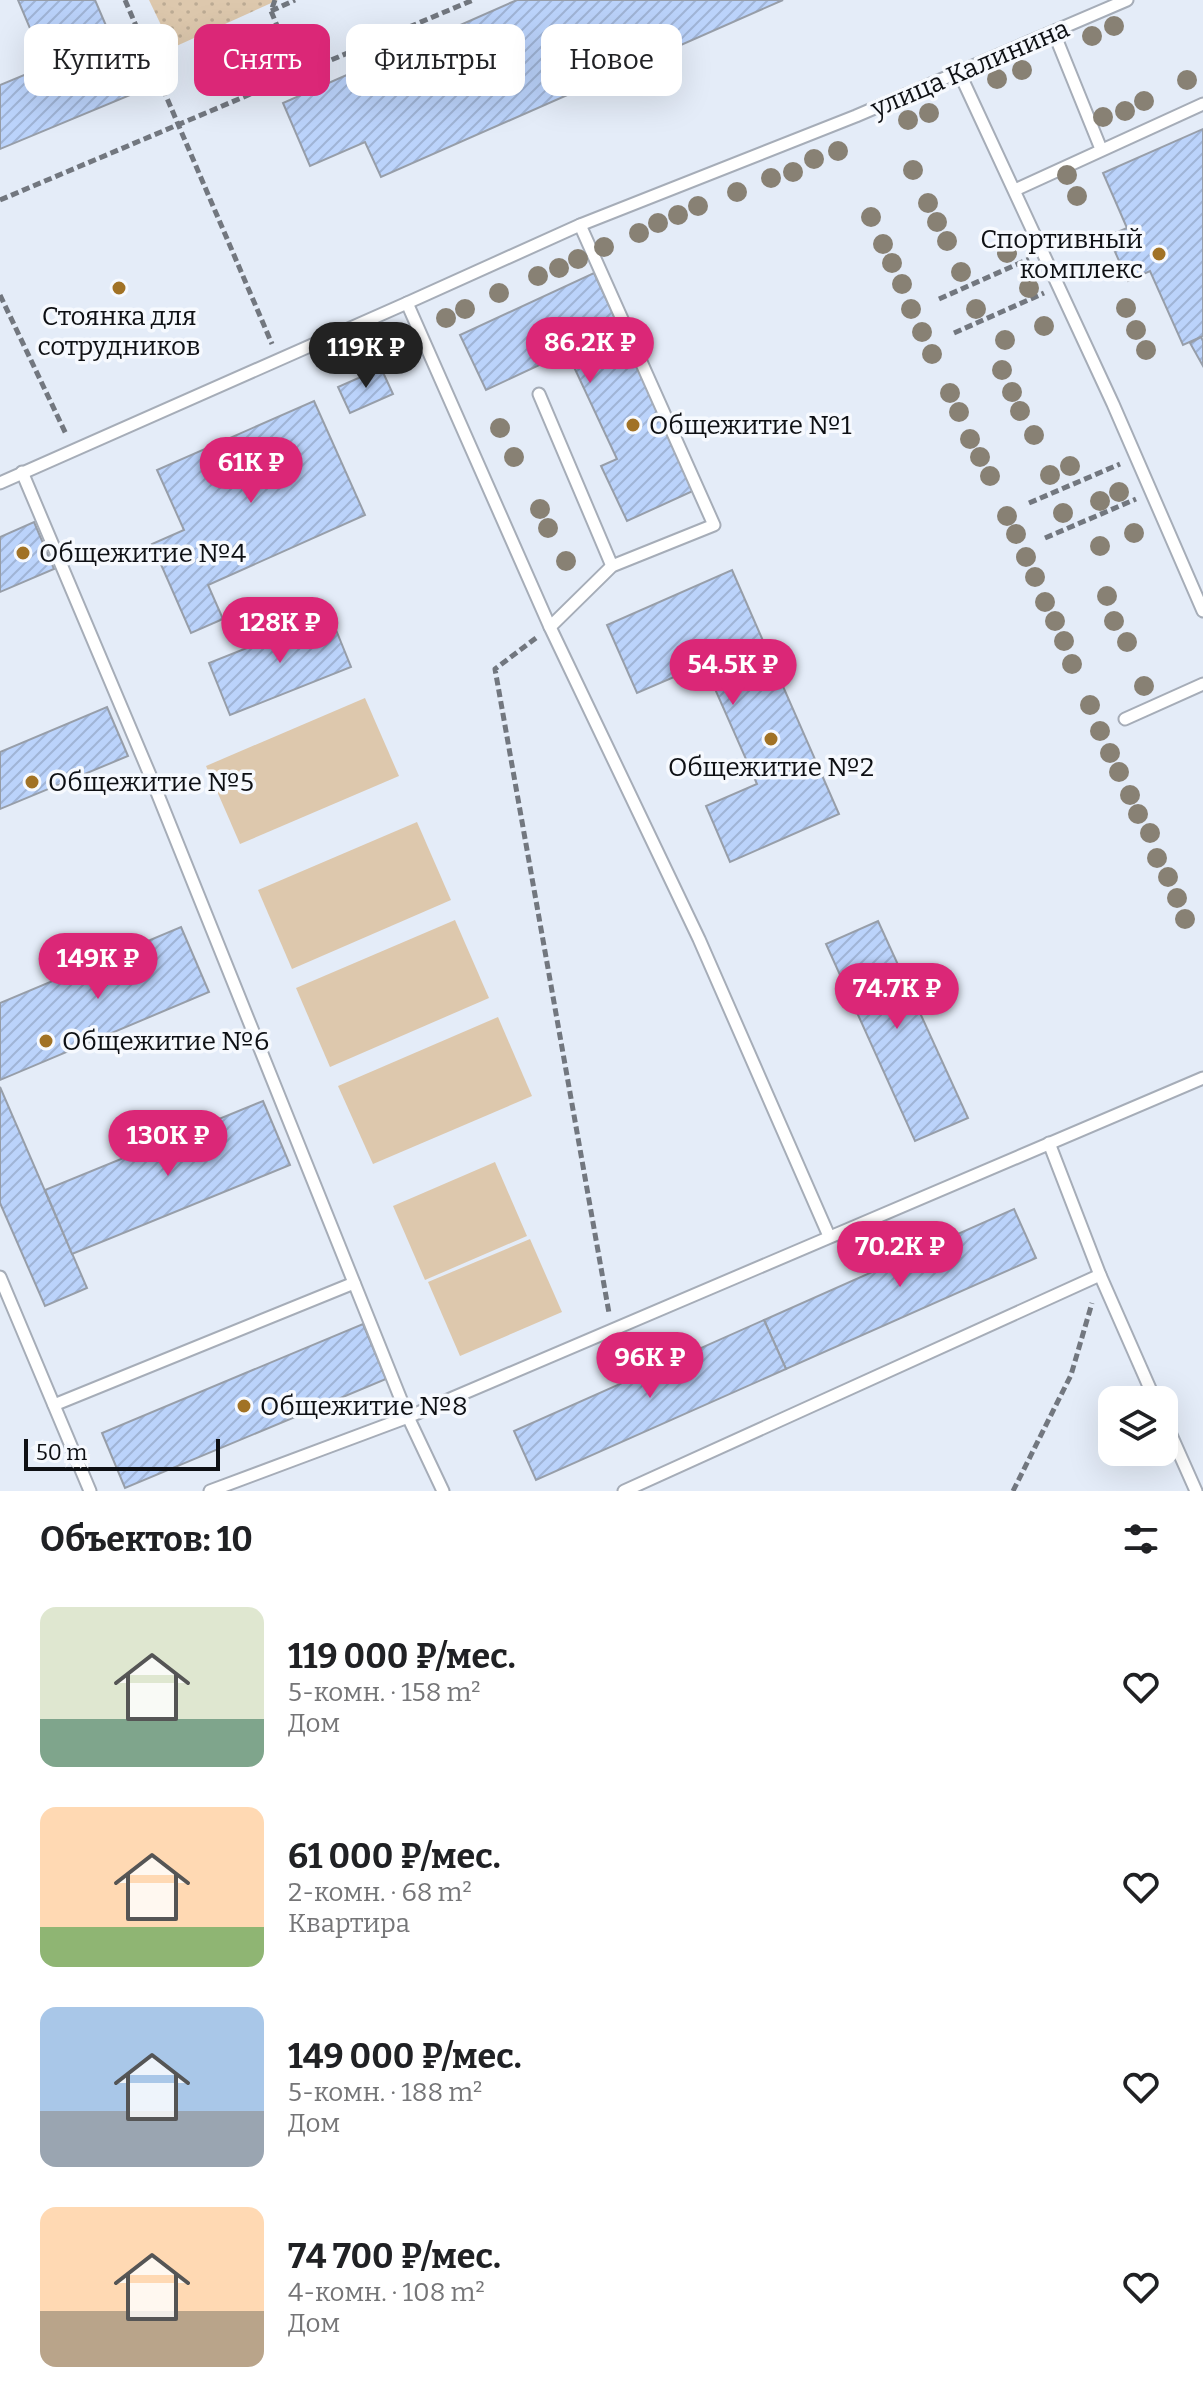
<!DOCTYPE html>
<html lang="ru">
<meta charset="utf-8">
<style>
:root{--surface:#fff;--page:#f6f6f6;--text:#202124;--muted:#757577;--accent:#db2777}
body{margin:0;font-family:Bitter,serif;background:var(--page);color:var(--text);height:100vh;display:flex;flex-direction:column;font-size:30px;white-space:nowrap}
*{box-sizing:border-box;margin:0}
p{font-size:26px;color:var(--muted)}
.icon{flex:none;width:44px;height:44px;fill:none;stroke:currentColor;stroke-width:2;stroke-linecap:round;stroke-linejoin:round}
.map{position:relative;height:1491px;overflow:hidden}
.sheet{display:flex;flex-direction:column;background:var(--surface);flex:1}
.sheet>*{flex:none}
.top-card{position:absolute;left:24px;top:24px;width:800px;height:72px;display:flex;gap:16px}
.controls{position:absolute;left:1098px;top:1386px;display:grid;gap:16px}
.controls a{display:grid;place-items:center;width:80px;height:80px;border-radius:16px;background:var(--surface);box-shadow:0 8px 32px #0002;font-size:40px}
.scale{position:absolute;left:24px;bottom:20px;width:196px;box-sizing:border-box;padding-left:8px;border:4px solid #0e1014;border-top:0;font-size:22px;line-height:28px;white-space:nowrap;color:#0e1014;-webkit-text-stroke:6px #f6f9fe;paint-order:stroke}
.price{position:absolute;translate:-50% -68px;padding:0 18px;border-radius:28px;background:var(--accent);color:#fff;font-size:26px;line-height:52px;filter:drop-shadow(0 2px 4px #0008)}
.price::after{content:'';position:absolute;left:50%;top:48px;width:24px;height:18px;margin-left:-12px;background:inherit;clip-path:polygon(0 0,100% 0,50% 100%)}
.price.on{background:#222;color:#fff}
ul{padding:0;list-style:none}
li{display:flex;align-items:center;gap:24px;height:200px;padding:0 40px}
li span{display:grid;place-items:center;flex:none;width:224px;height:160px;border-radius:16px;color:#555}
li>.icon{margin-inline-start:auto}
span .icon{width:96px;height:96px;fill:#fffc;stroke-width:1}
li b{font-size:34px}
h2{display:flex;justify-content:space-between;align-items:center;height:96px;padding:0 40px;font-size:34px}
.chip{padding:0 28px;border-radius:16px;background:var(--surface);box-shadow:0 8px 32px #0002;font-size:28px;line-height:72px}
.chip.on{background:var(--accent);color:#fff}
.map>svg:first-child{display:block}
.park{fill:url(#park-dots)}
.garden{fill:#ddc8ad}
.building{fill:url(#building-hatch);stroke:#979ea9;stroke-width:2}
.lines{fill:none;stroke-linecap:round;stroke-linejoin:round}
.service-casing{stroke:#a6adb8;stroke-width:15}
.path{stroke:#72777f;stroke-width:5;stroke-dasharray:8 4;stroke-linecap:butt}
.service{stroke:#fff;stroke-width:11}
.tree{fill:#888174}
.poi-dot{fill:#a17225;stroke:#f6f9fe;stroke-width:3}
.labels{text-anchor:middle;stroke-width:7;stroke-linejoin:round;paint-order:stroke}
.street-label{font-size:26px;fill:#0e1014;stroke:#f6f9fe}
.poi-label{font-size:26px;fill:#0e1014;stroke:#f6f9fe;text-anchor:start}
</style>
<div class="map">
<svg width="1203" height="1491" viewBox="0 0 1203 1491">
<defs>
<pattern id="park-dots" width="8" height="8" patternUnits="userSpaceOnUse" patternTransform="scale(2)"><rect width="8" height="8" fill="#ddc8ad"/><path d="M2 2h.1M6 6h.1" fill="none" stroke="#bcab94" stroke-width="1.8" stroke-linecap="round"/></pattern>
<pattern id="building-hatch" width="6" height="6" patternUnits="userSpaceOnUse" patternTransform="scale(2)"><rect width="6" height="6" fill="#bbd3fb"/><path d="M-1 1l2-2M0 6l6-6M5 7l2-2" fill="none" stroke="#a0b4d6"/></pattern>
</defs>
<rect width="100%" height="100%" fill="#e4ecf8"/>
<path class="park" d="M149,0h129l-106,48z"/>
<g class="garden">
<path d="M365,698l34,78 -159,68 -34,-78z"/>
<path d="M417,822l34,78 -159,69 -34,-79z"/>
<path d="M455,920l34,78 -159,69 -34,-79z"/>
<path d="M498,1017l34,79 -159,68 -35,-78z"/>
<path d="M495,1162l32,74 -102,44 -32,-74z"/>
<path d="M530,1239l32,73 -102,44 -32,-74z"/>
</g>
<g class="building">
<path d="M18,0h77l40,93 -135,56v-64l46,-19z"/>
<path d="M517,0h266l-402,177 -16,-35 -55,24 -27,-63z"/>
<path d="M1203,129v207l-20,9 -33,-74 -22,10 -20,-45 19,-8 -24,-55z"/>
<path d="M594,273l101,217 -68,31 -26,-55 16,-7 -50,-107 -81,38 -26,-55z"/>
<path d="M1201,337l2,4v25l-13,-23z"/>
<path d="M381,368l12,26 -43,19 -12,-26z"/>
<path d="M314,401l51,114 -157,70 15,34 -32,14 -39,-89 32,-14 -27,-60z"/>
<path d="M34,522l20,47 -54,23v-55z"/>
<path d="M732,570l107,244 -109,48 -24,-56 51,-22 -53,-120 -67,29 -30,-68z"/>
<path d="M330,615l21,52 -121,48 -21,-52z"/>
<path d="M107,707l21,49 -128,53v-57z"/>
<path d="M878,921l90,197 -53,23 -89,-197z"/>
<path d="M181,927l28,65 -209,88v-77z"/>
<path d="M0,1087l87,201 -42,18 -45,-103z"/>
<path d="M263,1101l27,64 -218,89 -27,-64z"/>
<path d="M1014,1209l22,49 -250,111 -22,-49z"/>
<path d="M764,1320l22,49 -250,111 -22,-49z"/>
<path d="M363,1324l23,55 -261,109 -23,-55z"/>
</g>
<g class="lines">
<defs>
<g id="service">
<path d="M1054,33l47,116"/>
<path d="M959,72l154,332 90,207"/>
<path d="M1015,190l188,-86"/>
<path d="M539,394l73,172"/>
<path d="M22,472l128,303 258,642 35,74"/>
<path d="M0,483l407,-180"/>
<path d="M550,627l62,-61 102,-41 -134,-300"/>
<path d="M1125,719l78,-35"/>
<path d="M1049,1143l51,132 55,125"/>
<path d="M829,1236l-130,-297 -149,-312 -143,-324 173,-78 276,-109 271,-116"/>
<path d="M0,1277l90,214"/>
<path d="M54,1405l300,-122"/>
<path d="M1164,1419l32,72"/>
<path d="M210,1491l198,-74 795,-339"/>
<path d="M624,1491l476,-216"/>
</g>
</defs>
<use href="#service" class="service-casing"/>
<g class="path">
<path d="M125,0l147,344"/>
<path d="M275,0l-4,11 26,63"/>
<path d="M271,11l24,-11"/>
<path d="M0,200l473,-200"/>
<path d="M0,295l66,139"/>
<path d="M939,299l90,-40"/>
<path d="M954,333l90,-40"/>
<path d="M1029,503l91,-39"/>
<path d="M1045,538l91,-39"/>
<path d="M536,638l-41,31 114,644"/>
<path d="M1013,1491l58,-116 21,-72"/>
</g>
<use href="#service" class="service"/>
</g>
<g class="tree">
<circle cx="1114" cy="26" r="10"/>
<circle cx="1092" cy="36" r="10"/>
<circle cx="1022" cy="70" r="10"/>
<circle cx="997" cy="79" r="10"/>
<circle cx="1187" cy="80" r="10"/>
<circle cx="1144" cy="101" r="10"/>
<circle cx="1125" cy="111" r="10"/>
<circle cx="929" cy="113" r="10"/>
<circle cx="1103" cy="117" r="10"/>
<circle cx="908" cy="120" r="10"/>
<circle cx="838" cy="151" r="10"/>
<circle cx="814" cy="159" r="10"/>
<circle cx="913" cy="170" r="10"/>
<circle cx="793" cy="172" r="10"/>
<circle cx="1067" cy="175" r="10"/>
<circle cx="771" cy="178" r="10"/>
<circle cx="737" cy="192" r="10"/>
<circle cx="1077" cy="196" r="10"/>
<circle cx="928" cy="203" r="10"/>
<circle cx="698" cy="206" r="10"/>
<circle cx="678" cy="215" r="10"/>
<circle cx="871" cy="217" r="10"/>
<circle cx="937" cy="222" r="10"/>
<circle cx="658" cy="223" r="10"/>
<circle cx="639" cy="233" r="10"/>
<circle cx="947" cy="241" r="10"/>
<circle cx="883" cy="244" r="10"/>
<circle cx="604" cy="247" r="10"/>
<circle cx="1007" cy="253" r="10"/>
<circle cx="578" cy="259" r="10"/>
<circle cx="892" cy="263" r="10"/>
<circle cx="559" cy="268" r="10"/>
<circle cx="961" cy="272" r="10"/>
<circle cx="538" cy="276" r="10"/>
<circle cx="902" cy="284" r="10"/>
<circle cx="1029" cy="288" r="10"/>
<circle cx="499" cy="293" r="10"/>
<circle cx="1126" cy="308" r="10"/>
<circle cx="465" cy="309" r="10"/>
<circle cx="911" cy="309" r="10"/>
<circle cx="976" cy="309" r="10"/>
<circle cx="446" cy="318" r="10"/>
<circle cx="1044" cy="326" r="10"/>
<circle cx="1136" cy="330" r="10"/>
<circle cx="922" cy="332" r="10"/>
<circle cx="1005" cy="340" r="10"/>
<circle cx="1146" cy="350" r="10"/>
<circle cx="932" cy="354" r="10"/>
<circle cx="1002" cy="370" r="10"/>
<circle cx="1012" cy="392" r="10"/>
<circle cx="950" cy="393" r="10"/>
<circle cx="1020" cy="411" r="10"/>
<circle cx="959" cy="412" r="10"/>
<circle cx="500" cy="428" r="10"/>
<circle cx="1034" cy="435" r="10"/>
<circle cx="970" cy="439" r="10"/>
<circle cx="514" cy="457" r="10"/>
<circle cx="980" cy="457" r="10"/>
<circle cx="1070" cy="466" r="10"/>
<circle cx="1050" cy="475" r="10"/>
<circle cx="990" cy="476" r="10"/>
<circle cx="1119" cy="492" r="10"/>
<circle cx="1100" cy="501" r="10"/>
<circle cx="540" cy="509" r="10"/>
<circle cx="1063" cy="513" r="10"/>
<circle cx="1007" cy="516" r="10"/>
<circle cx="548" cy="528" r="10"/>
<circle cx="1134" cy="533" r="10"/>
<circle cx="1016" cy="534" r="10"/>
<circle cx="1100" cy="546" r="10"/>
<circle cx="1026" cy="557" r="10"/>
<circle cx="566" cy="561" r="10"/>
<circle cx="1035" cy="577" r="10"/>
<circle cx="1107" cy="596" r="10"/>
<circle cx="1045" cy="602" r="10"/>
<circle cx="1055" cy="621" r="10"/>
<circle cx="1114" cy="621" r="10"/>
<circle cx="1064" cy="641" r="10"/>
<circle cx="1127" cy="642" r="10"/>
<circle cx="1072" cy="664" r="10"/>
<circle cx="1144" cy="686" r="10"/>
<circle cx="1090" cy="705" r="10"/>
<circle cx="1100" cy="731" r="10"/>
<circle cx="1110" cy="753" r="10"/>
<circle cx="1119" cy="772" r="10"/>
<circle cx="1130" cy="795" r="10"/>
<circle cx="1138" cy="814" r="10"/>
<circle cx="1150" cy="833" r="10"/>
<circle cx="1157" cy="858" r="10"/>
<circle cx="1168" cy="877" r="10"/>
<circle cx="1177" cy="898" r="10"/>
<circle cx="1185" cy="919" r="10"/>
</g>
<g class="poi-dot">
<circle cx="1159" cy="254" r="8"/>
<circle cx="119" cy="288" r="8"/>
<circle cx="633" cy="425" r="8"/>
<circle cx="23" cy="553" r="8"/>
<circle cx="771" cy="739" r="8"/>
<circle cx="32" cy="782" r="8"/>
<circle cx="46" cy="1041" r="8"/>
<circle cx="244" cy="1406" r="8"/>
</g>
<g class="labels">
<g class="street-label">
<text transform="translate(970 68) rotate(-23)" y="9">улица Калинина</text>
</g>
<g class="poi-label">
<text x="1143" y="248" text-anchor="end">Спортивный<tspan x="1143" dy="30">комплекс</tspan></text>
<text x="119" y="325" text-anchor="middle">Стоянка для<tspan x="119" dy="30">сотрудников</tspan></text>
<text x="649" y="434">Общежитие №1</text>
<text x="39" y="562">Общежитие №4</text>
<text x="771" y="776" text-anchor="middle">Общежитие №2</text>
<text x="48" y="791">Общежитие №5</text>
<text x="62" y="1050">Общежитие №6</text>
<text x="260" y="1415">Общежитие №8</text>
</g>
</g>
</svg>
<div class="controls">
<a><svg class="icon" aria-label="layers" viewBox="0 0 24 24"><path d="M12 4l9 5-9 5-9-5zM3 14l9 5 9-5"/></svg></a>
</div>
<div class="scale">50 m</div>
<b class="price" style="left:590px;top:385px">86.2K ₽</b>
<b class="price on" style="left:366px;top:390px">119K ₽</b>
<b class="price" style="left:251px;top:505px">61K ₽</b>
<b class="price" style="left:280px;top:665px">128K ₽</b>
<b class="price" style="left:733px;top:707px">54.5K ₽</b>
<b class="price" style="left:98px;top:1001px">149K ₽</b>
<b class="price" style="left:897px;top:1031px">74.7K ₽</b>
<b class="price" style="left:168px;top:1178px">130K ₽</b>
<b class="price" style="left:900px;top:1289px">70.2K ₽</b>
<b class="price" style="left:650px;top:1400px">96K ₽</b>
<div class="top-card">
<a class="chip">Купить</a>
<a class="chip on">Снять</a>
<a class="chip">Фильтры</a>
<a class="chip">Новое</a>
</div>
</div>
<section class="sheet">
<h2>Объектов: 10<svg class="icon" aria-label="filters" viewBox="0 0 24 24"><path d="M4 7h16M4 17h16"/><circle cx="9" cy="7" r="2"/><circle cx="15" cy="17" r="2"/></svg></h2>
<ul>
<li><span style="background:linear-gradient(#dfe7d0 70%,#7fa58c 0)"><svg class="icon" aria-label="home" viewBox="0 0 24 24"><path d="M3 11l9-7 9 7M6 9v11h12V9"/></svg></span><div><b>119 000 ₽/мес.</b><p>5-комн. · 158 m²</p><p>Дом</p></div><svg class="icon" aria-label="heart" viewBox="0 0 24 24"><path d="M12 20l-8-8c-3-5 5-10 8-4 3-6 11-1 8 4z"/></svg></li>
<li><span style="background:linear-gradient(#ffd9b3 75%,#8fb573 0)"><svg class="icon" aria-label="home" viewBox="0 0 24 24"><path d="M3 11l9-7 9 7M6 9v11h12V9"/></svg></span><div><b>61 000 ₽/мес.</b><p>2-комн. · 68 m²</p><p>Квартира</p></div><svg class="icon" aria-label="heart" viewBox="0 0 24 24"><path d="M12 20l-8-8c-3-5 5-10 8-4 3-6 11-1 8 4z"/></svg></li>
<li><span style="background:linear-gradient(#a9c7e8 65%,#9aa5b1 0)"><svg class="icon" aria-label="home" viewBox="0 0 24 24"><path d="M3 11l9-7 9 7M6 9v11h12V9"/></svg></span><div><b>149 000 ₽/мес.</b><p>5-комн. · 188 m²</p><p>Дом</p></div><svg class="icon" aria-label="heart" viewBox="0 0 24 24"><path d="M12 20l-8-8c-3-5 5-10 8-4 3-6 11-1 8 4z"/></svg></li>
<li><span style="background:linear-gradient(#ffd9b3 65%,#b9a48a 0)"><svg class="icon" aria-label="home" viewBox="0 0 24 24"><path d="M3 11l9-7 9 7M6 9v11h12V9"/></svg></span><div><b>74 700 ₽/мес.</b><p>4-комн. · 108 m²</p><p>Дом</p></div><svg class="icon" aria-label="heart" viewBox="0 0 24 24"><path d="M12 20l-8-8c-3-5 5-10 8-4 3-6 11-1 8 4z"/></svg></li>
</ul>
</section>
